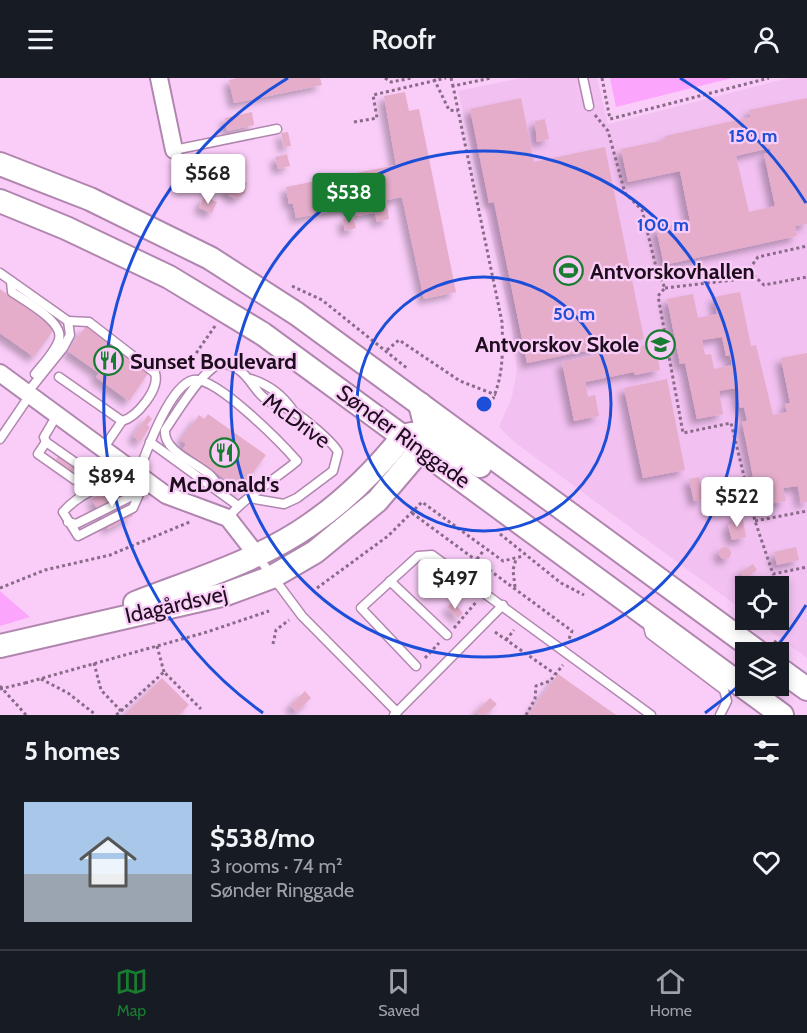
<!DOCTYPE html>
<meta charset="utf-8">
<style>
:root{--surface:#171b24;--page:#20242c;--text:#f1f3f6;--muted:#9ea1a6;--line:#363941;--accent:#197d31}
body{margin:0;font-family:Cabin,sans-serif;background:var(--page);color:var(--text);height:100vh;display:flex;flex-direction:column;font-size:22px;white-space:nowrap}
*{box-sizing:border-box;margin:0}
p{font-size:20px;color:var(--muted)}
.icon{flex:none;width:33px;height:33px;fill:none;stroke:currentColor;stroke-width:2;stroke-linecap:round;stroke-linejoin:round}
.map{position:relative;height:637px;overflow:hidden}
.panel{display:flex;flex-direction:column;background:var(--surface);flex:1}
.panel>*{flex:none}
.buttons{position:absolute;left:735px;top:498px;display:grid;gap:12px}
.buttons a{display:grid;place-items:center;width:54px;height:54px;border-radius:0px;background:var(--surface);box-shadow:0 3px 9px #0003;font-size:30px}
.price{position:absolute;translate:-50% -51px;padding:0 14px;border-radius:6px;background:#fff;color:#222;font-size:20px;line-height:39px;filter:drop-shadow(0 2px 3px #0008)}
.price::after{content:'';position:absolute;left:50%;top:36px;width:18px;height:14px;margin-left:-9px;background:inherit;clip-path:polygon(0 0,100% 0,50% 100%)}
.price.current{background:var(--accent);color:#fff}
ul{padding:0;list-style:none}
li{display:flex;align-items:center;gap:18px;height:150px;padding:0 24px}
li span{display:grid;place-items:center;flex:none;width:168px;height:120px;border-radius:0px;color:#555}
li>.icon{margin-inline-start:auto}
span .icon{width:72px;height:72px;fill:#fffc;stroke-width:1}
li b{font-size:26px}
h2{display:flex;justify-content:space-between;align-items:center;height:72px;padding:0 24px;font-size:26px}
header{display:flex;justify-content:space-between;align-items:center;height:78px;padding:0 24px;background:var(--surface);font-size:27px;font-weight:600}
.tabs{display:flex;justify-content:space-around;align-items:center;height:84px;border-top:2px solid var(--line);background:var(--surface);font-size:16px;color:var(--muted)}
.tabs a{display:grid;justify-items:center;gap:3px}
.tabs .current{color:var(--accent)}
.map>svg:first-child{display:block}
.built{fill:#f2c0f1}
.green{fill:#fca5fc}
.building{fill:#e5adca;fill-rule:evenodd;filter:url(#shadow)}
.lines{fill:none;stroke-linecap:round;stroke-linejoin:round}
.lane-casing{stroke:#b086af;stroke-width:11}
.street-casing{stroke:#b086af;stroke-width:20}
.secondary-casing{stroke:#b086af;stroke-width:26}
.path{stroke:#896b88;stroke-width:3;stroke-dasharray:3 3;stroke-linecap:butt}
.lane{stroke:#fff;stroke-width:8}
.street{stroke:#fff;stroke-width:16}
.secondary{stroke:#fff;stroke-width:22}
.path-bridge{stroke:#896b88;stroke-width:3;stroke-dasharray:3 3;stroke-linecap:butt}
.ring{fill:none;stroke:#1d4ed8;stroke-width:3}
.labels{text-anchor:middle;stroke-width:4.5;stroke-linejoin:round;paint-order:stroke}
.poi-label{font-size:22px;font-weight:bold;fill:#1d0d1d;stroke:#facdf9;text-anchor:start}
.street-label{font-size:22px;fill:#1d0d1d;stroke:#facdf9}
.centre{fill:#1d4ed8;stroke:#facdf9;stroke-width:3}
.ring-label{font-size:18px;text-anchor:middle;font-weight:bold;fill:#1d4ed8;stroke:#facdf9;stroke-width:4.5;stroke-linejoin:round;paint-order:stroke}
</style>
<header><svg class="icon" aria-label="menu" viewBox="0 0 24 24"><path d="M4 6h16M4 12h16M4 18h16"/></svg>Roofr<svg class="icon" aria-label="person" viewBox="0 0 24 24"><circle cx="12" cy="8" r="4"/><path d="M4 21q1-7 8-7t8 7"/></svg></header>
<div class="map">
<svg width="807" height="637" viewBox="0 0 807 637">
<defs>
<filter id="shadow"><feDropShadow dx="-5.5" dy="5.5" stdDeviation="3" flood-color="#0004"/></filter>
</defs>
<rect width="100%" height="100%" fill="#facdf9"/>
<path class="built" d="M521,0h76l11,46 180,-46h19v580l-52,-38h23v-34h-32l-1,26 -232,-171 -14,-14 13,-30 5,-28 -6,-49 -53,-229z"/>
<g class="green">
<path d="M610,0h122l-116,29z"/>
<path d="M0,513l30,26 -30,9z"/>
</g>
<g class="building">
<path d="M237,0h83l2,7 -88,18 -5,-23z"/>
<path d="M405,14l4,19 10,-2 37,183 -32,7 -22,-102 -16,3 3,19 -12,3 -2,-9 -19,3 -2,-9 -58,11 -3,-15 -4,1 -3,-17 110,-22 -12,-69z"/>
<path d="M521,20l13,64 71,-15 39,192 -117,24 -33,-161 -5,1 -19,-94z"/>
<path d="M807,20v126l-12,2 2,10 -133,29 -8,-37 34,-7 -10,-50 -52,11 -7,-33 44,-9v-4l86,-19 -2,-7zM770,70l1,5 -7,1 11,52 -26,6 -13,-56z"/>
<path d="M252,34l2,13 -27,6 -2,-13z"/>
<path d="M545,41l4,20 -12,3 -2,-21z"/>
<path d="M288,54l3,14 -7,1 -3,-14z"/>
<path d="M287,76l3,12 -12,3 -3,-12z"/>
<path d="M212,90l2,10 -14,3 -2,-10z"/>
<path d="M247,104l-2,11 -8,6 -8,-3 -5,-10 12,1z"/>
<path d="M204,118l13,6 -5,11 -13,-5z"/>
<path d="M353,138l3,12 -11,3 -2,-12z"/>
<path d="M0,211l55,39 -21,29 -34,-24z"/>
<path d="M740,214l11,54 5,-1 17,70 14,-3 -2,-8 5,-1 -9,-45 26,-5v149l-6,1 -3,-17 -15,2 3,13 -27,5 -17,-84 5,-1 -3,-14 -4,1 -4,-20 -17,3 4,23 -26,5 -12,-56 -5,1 -13,-65 26,-5 5,24 19,-4 -3,-17zM722,259l4,19 4,-1 2,10 -18,4 -3,-15 -6,1 -3,-15z"/>
<path d="M86,248l63,46 -20,29 -33,-24 3,-4 -31,-22z"/>
<path d="M655,265l5,27 -25,5 -1,-3 -49,10 3,15 7,-2 4,21 -25,5 -12,-59z"/>
<path d="M667,301l18,91 -42,8 -19,-90z"/>
<path d="M208,336l58,41 -26,35 -57,-41 3,-5 -5,-4 18,-25 5,4z"/>
<path d="M148,337l4,4 -5,6 3,2 -10,15 -7,-6z"/>
<path d="M58,376l19,14 -1,3 -4,1 -16,-12z"/>
<path d="M699,399l5,22 -10,2 -5,-22z"/>
<path d="M109,411l4,7 7,-4 13,24 -25,13 -16,-30z"/>
<path d="M742,437l4,22 -14,3 -4,-15 5,-2 -1,-6z"/>
<circle cx="725" cy="475" r="6"/>
<path d="M796,469l3,13 -22,5 -3,-13z"/>
<path d="M753,486l4,6 -12,9 -5,-7z"/>
<path d="M453,524l10,11 -5,5 -11,-11z"/>
<path d="M558,596l24,17 34,24h-88z"/>
<path d="M162,600l27,27 -10,10h-55z"/>
<path d="M305,613l6,7 -14,14 -7,-6z"/>
<path d="M490,620l7,6 -11,11h-7l-3,-3z"/>
</g>
<g class="lines">
<defs>
<g id="lane">
<path d="M583,0l6,28"/>
<path d="M174,72l103,-21"/>
<path d="M0,195l68,48 2,14 -7,13 -36,45"/>
<path d="M11,203l1,11c13,9 52,30 47,47 -3,12 -16,25 -24,35"/>
<path d="M68,243l21,1 66,51c5,16 -18,44 -33,48"/>
<path d="M59,299l63,44 -19,28"/>
<path d="M251,301c19,6 32,16 43,33"/>
<path d="M57,337l-13,22 2,5 43,30 8,-1 17,-14"/>
<path d="M0,361l30,-44"/>
<path d="M46,364l-8,12 37,26 14,-8"/>
<path d="M150,364l87,63"/>
<path d="M154,408l-14,6 -7,16 -55,28 -15,-24c18,-21 49,-31 75,-38 8,-21 31,-88 55,-94 22,-5 89,64 104,81 -20,17 -55,38 -69,57"/>
<path d="M222,415c-3,-6 -6,-12 -11,-17 -13,-13 -48,-24 -46,-46 11,-16 40,-65 58,-67 23,6 25,18 38,32 9,10 22,11 33,17 10,6 39,30 44,40l-5,19 -36,27 -13,6 -35,-6"/>
<path d="M68,444l8,2 64,-32"/>
<path d="M258,479l44,59 95,96"/>
<path d="M390,503l57,54"/>
<path d="M647,544l3,12 74,56 3,11 -7,14"/>
<path d="M416,588l-55,-58 57,-52 14,-1 219,160"/>
<path d="M394,637l109,-110"/>
</g>
<g id="street">
<path d="M159,0l15,72"/>
<path d="M0,295l166,122 62,23 28,36"/>
</g>
<g id="secondary">
<path d="M0,86l90,35 120,59 87,56 461,338"/>
<path d="M0,123l66,27 103,49 94,57 519,381"/>
<path d="M411,356l25,3 44,29"/>
<path d="M135,525c59,-23 124,-42 176,-79 36,-25 66,-55 93,-89"/>
<path d="M0,568l226,-52 46,-17 43,-25 62,-51 45,-53 3,-24 -5,-20"/>
<path d="M778,590l29,21"/>
</g>
</defs>
<use href="#lane" class="lane-casing"/>
<use href="#street" class="street-casing"/>
<use href="#secondary" class="secondary-casing"/>
<g class="path">
<path d="M385,0l6,4 21,-4"/>
<path d="M451,0l2,8"/>
<path d="M602,0l8,41 159,-41"/>
<path d="M434,1l15,31 9,1"/>
<path d="M595,37l13,16 17,62 17,17 15,61 8,17 -7,8 25,137 48,-10 24,98 18,53 34,-7"/>
<path d="M354,44l23,-4 -4,-23 73,-17"/>
<path d="M749,193l15,14 43,-8"/>
<path d="M292,208l30,14 86,69"/>
<path d="M665,210l77,-9 16,-22 49,-11"/>
<path d="M387,272l12,-10 61,41 36,14"/>
<path d="M191,291l-1,-7 25,-36"/>
<path d="M487,332c17,-28 16,-57 15,-88l-49,-236 38,-8"/>
<path d="M412,435l160,118 -3,8"/>
<path d="M755,443l52,-10"/>
<path d="M500,456l61,49 23,12"/>
<path d="M477,481l7,-9"/>
<path d="M515,509l-2,-17 3,-11"/>
<path d="M0,510l45,-18 65,-15 82,-34"/>
<path d="M317,510l71,-52 34,-34 81,59 20,-5"/>
<path d="M454,550l23,-27"/>
<path d="M495,554l60,42"/>
<path d="M506,562l8,-10"/>
<path d="M774,563l12,9"/>
<path d="M273,566l3,-14 13,-10"/>
<path d="M157,568l7,26"/>
<path d="M425,580l14,-15"/>
<path d="M94,585l7,27 20,21 -5,4"/>
<path d="M41,601l27,14 28,22"/>
<path d="M25,605l182,-51 62,-21"/>
<path d="M0,608l26,29"/>
<path d="M121,633l43,-39 37,37"/>
<path d="M526,637l9,-16 1,-13 14,-5 13,-16"/>
</g>
<use href="#lane" class="lane"/>
<use href="#street" class="street"/>
<use href="#secondary" class="secondary"/>
<path class="path-bridge" d="M0,611l25,-6"/>
</g>
<g class="ring">
<circle cx="484" cy="326" r="127"/>
<circle cx="484" cy="326" r="253"/>
<path d="M806 527A380 380 0 0 1 773 573M743 604A380 380 0 0 1 705 635M263 635A380 380 0 0 1 288 0M680 0A380 380 0 0 1 806 125"/>
</g>
<defs>
<symbol id="stadium-ring" viewBox="-11 -11 22 22"><circle r="9.5" fill="#facdf9" stroke="#197d31" stroke-width="1.5"/><path d="M0-5a6.5 5 0 1 0 0 10a6.5 5 0 1 0 0-10ZM-3.5-1.8h7v3.6h-7Z" fill="#197d31"/></symbol>
<symbol id="school-ring" viewBox="-11 -11 22 22"><circle r="9.5" fill="#facdf9" stroke="#197d31" stroke-width="1.5"/><path d="M0-5L7-2L0 1L-7-2ZM-4 1L0 2.5L4 1V4Q0 6-4 4Z" fill="#197d31"/></symbol>
<symbol id="restaurant-ring" viewBox="-11 -11 22 22"><circle r="9.5" fill="#facdf9" stroke="#197d31" stroke-width="1.5"/><path d="M-5-6h1v4h1v-4h1v4h1v-4h1v5L-1.5 .5V6h-2V.5L-5-1ZM5-6V6H3V1.5H1.5Q1.5-4 5-6Z" fill="#197d31"/></symbol>
</defs>
<g fill-rule="evenodd">
<use href="#stadium-ring" x="552" y="176" width="33" height="33"/>
<use href="#school-ring" x="644" y="250" width="33" height="33"/>
<use href="#restaurant-ring" x="92" y="266" width="33" height="33"/>
<use href="#restaurant-ring" x="208" y="358" width="33" height="33"/>
</g>
<g class="labels">
<g class="poi-label">
<text x="590" y="201">Antvorskovhallen</text>
<text x="639" y="274" text-anchor="end">Antvorskov Skole</text>
<text x="130" y="291">Sunset Boulevard</text>
<text x="224" y="414" text-anchor="middle">McDonald's</text>
</g>
<g class="street-label">
<text transform="translate(297 342) rotate(36)" y="8">McDrive</text>
<text transform="translate(404 358) rotate(36)" y="8">Sønder Ringgade</text>
<text transform="translate(176 526) rotate(-13)" y="8">Idagårdsvej</text>
</g>
</g>
<circle cx="484" cy="326" r="9" class="centre"/>
<g class="ring-label">
<text x="753" y="64">150 m</text>
<text x="663" y="153">100 m</text>
<text x="574" y="242">50 m</text>
</g>
</svg>
<div class="buttons">
<a><svg class="icon" aria-label="locate" viewBox="0 0 24 24"><circle cx="12" cy="12" r="6"/><path d="M12 2v4M12 18v4M2 12h4M18 12h4"/></svg></a>
<a><svg class="icon" aria-label="layers" viewBox="0 0 24 24"><path d="M12 4l9 5-9 5-9-5zM3 14l9 5 9-5"/></svg></a>
</div>
<b class="price" style="left:208px;top:127px">$568</b>
<b class="price current" style="left:349px;top:146px">$538</b>
<b class="price" style="left:112px;top:430px">$894</b>
<b class="price" style="left:737px;top:450px">$522</b>
<b class="price" style="left:455px;top:532px">$497</b>
</div>
<section class="panel">
<h2>5 homes<svg class="icon" aria-label="filters" viewBox="0 0 24 24"><path d="M4 7h16M4 17h16"/><circle cx="9" cy="7" r="2"/><circle cx="15" cy="17" r="2"/></svg></h2>
<ul>
<li><span style="background:linear-gradient(#a9c7e8 60%,#9aa5b1 0)"><svg class="icon" aria-label="home" viewBox="0 0 24 24"><path d="M3 11l9-7 9 7M6 9v11h12V9"/></svg></span><div><b>$538/mo</b><p>3 rooms · 74 m²</p><p>Sønder Ringgade</p></div><svg class="icon" aria-label="heart" viewBox="0 0 24 24"><path d="M12 20l-8-8c-3-5 5-10 8-4 3-6 11-1 8 4z"/></svg></li>
</ul>
</section>
<nav class="tabs">
<a class="current"><svg class="icon" aria-label="map" viewBox="0 0 24 24"><path d="M3 6l6-2 6 2 6-2v14l-6 2-6-2-6 2zM9 4v14M15 6v14"/></svg>Map</a>
<a><svg class="icon" aria-label="saved" viewBox="0 0 24 24"><path d="M7 4h10v16l-5-4-5 4z"/></svg>Saved</a>
<a><svg class="icon" aria-label="home" viewBox="0 0 24 24"><path d="M3 11l9-7 9 7M6 9v11h12V9"/></svg>Home</a>
</nav>
